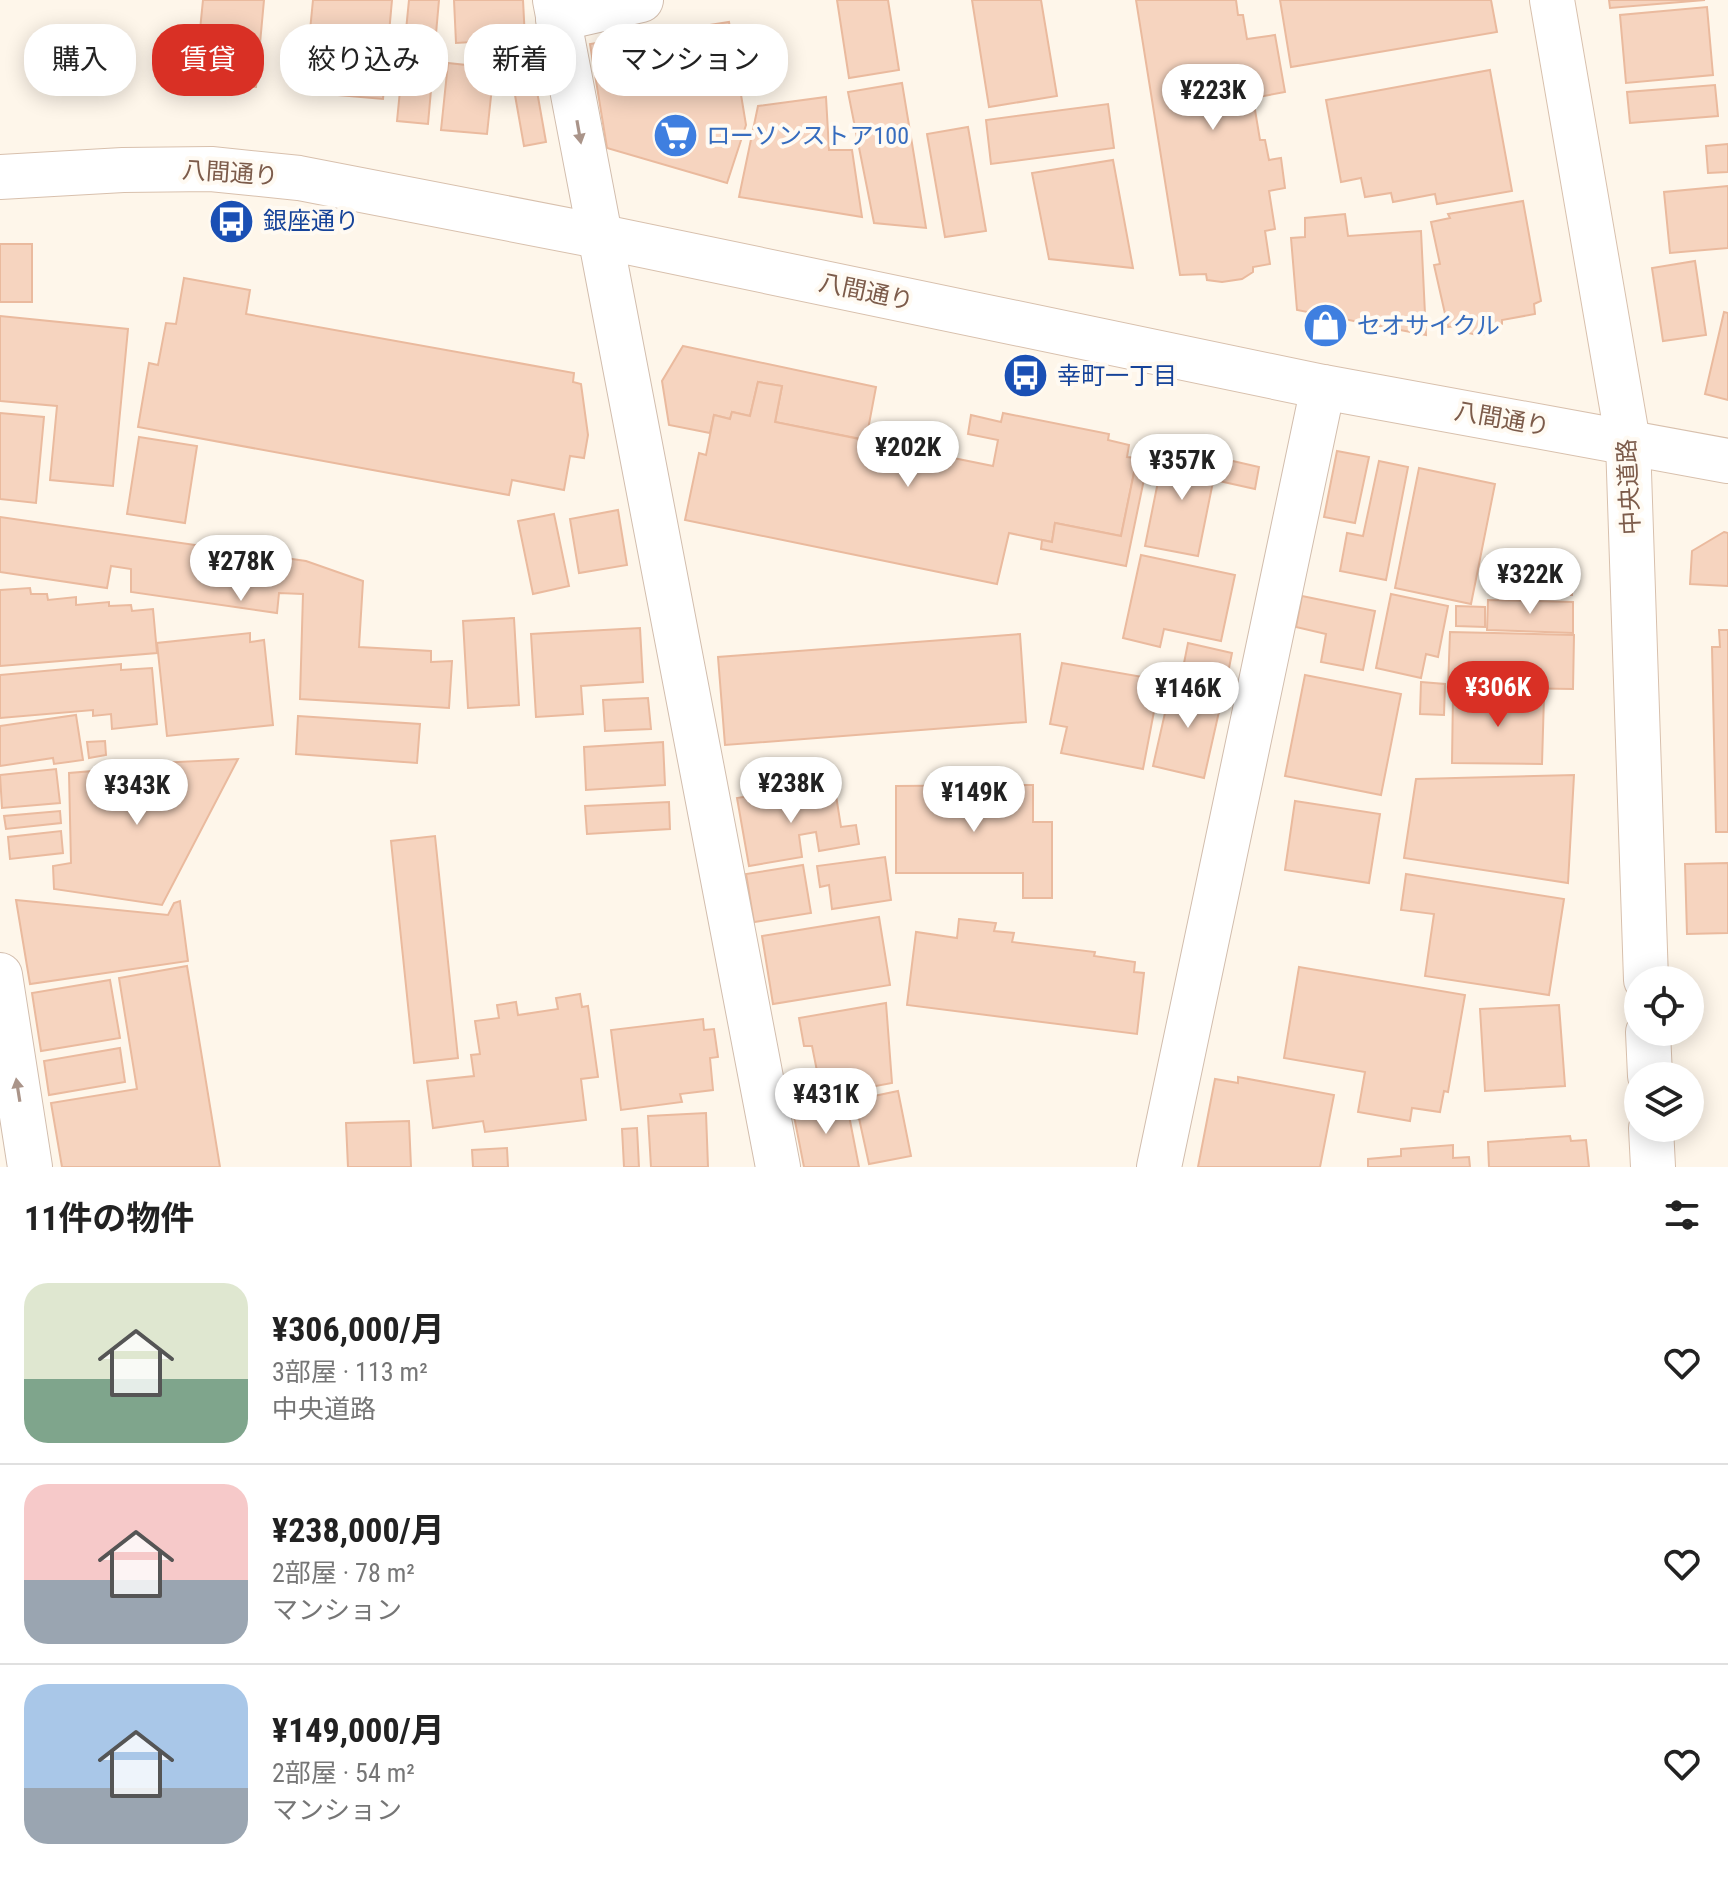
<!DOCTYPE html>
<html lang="ja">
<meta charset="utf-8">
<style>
:root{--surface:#fff;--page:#f6f6f6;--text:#222;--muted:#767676;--line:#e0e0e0;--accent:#d93025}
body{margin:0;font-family:"Roboto Condensed","Noto Sans JP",sans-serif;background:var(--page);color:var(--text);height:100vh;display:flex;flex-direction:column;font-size:30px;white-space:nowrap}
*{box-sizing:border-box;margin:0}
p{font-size:26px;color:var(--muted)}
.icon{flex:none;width:44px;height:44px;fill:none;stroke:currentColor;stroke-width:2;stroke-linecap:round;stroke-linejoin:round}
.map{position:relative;height:1167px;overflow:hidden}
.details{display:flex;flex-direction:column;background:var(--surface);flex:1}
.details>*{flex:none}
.guide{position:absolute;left:24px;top:24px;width:800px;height:72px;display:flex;gap:16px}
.controls{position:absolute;left:1624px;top:966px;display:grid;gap:16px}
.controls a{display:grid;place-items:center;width:80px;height:80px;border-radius:50%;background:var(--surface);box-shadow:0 4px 20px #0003;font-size:40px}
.price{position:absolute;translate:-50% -68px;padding:0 18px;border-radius:28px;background:#fff;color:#222;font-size:26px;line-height:52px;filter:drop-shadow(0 2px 4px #0008)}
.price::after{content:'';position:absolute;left:50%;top:48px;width:24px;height:18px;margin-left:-12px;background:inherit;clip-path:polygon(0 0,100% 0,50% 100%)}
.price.on{background:var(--accent);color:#fff}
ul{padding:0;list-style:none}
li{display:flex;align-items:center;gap:24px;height:200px;padding:0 24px}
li+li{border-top:2px solid var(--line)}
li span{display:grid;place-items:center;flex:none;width:224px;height:160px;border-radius:24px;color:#555}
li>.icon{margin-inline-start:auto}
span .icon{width:96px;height:96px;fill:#fffc;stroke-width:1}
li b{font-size:34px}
h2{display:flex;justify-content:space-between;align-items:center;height:96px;padding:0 24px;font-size:34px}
.tag{padding:0 28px;border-radius:32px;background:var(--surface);box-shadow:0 4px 20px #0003;font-size:28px;line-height:72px}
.tag.on{background:var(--accent);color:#fff}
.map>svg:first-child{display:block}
.building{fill:#f6d4bf;stroke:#eaba9e;stroke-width:2}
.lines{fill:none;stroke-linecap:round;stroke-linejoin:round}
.street-casing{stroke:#d2bdad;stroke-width:46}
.secondary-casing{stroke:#d8c0ad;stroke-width:46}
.street{stroke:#fff;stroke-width:44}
.secondary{stroke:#fff;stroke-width:44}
.oneway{fill:#aa9489}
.labels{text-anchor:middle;stroke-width:8;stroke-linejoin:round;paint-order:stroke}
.shop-label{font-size:24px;fill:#366cbe;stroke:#fffaf2;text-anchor:start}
.street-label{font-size:24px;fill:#7c5b4a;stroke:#fffaf2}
.transit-label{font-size:24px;fill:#164399;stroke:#fffaf2;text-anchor:start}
</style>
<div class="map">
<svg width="1728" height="1167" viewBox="0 0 1728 1167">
<rect width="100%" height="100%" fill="#fef6ea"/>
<g class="building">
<path d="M203,0h61l-8,87 -61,-7z"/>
<path d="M313,0h79l-9,99 -79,-7z"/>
<path d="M409,0h30l-11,124 -31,-3z"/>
<path d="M454,0h69l2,39 -69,4z"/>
<path d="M837,0h51l11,70 -50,8z"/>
<path d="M972,0h69l16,96 -68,11z"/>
<path d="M1136,0h100l2,15h5l4,24 28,-4 10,57 -32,6 7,42h5l4,20 12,-2 4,30 -16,3 6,38 -10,2 5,33 -17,3v5l-11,7 -20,3 -15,-2 -1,-6 -26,1z"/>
<path d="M1280,0h211l6,32 -206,35z"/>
<path d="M1609,0h96l-95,8z"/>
<path d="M1707,7l6,68 -87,8 -6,-68z"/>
<path d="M729,22l17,103 -19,58 -120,-35 -17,-104z"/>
<path d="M448,63l46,5 -7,66 -46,-4z"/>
<path d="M532,63l14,79 -22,4 -14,-79z"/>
<path d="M1490,70l22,121 -75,13 -2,-10 -42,8 -2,-9 -26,4 -4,-19 -20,4 -15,-82z"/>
<path d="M902,83l24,145 -52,-5 -26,-131z"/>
<path d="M1715,85l3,31 -88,7 -3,-31z"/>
<path d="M826,97l3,53h23l10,67 -123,-20 19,-91z"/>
<path d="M1108,104l6,44 -123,16 -5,-44z"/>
<path d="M968,127l18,104 -41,6 -18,-103z"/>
<path d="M1728,144v28l-20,1 -2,-27z"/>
<path d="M1113,160l20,108 -84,-9 -17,-86z"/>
<path d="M1728,186v62l-58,5 -6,-61z"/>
<path d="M1523,201l18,100 -7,3 1,10 -33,6v4l-21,12 -21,-5 -2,-5 -10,1 -14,-62 6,-1 -9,-42 19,-4 -2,-4z"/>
<path d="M1345,214l3,22 73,-5 5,104 -129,-25 -6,-72 14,-1v-19z"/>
<rect x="0" y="244" width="32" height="58"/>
<path d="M1695,261l11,74 -43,6 -11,-73z"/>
<path d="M184,278l66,12 -4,24 328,59 -1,9 8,2 7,51 -4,23 -14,-2 -6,34 -52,-10 -3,15 -371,-68 11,-64 9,2 8,-42 10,1z"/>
<path d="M1724,312l4,1v87l-23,-6z"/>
<path d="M0,316l128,13 -15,157 -63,-6 7,-74 -57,-5z"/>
<path d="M683,346l193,41 -10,53 -91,-18 7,-36 -24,-4 -8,34 -18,-4 -2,7 -16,-4 -4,18 -41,-8 -7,-44z"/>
<path d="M758,382l24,4 -7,36 218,44 5,-26 -30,-6 3,-19 30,7 2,-9 106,21 -1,6 21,5 -2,12 10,1 -16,78 -66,-13 -3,19 -43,-9 -12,51 -312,-64 14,-67 7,2 8,-40 16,4 2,-7 18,4z"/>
<path d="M0,413l44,4 -8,86 -36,-4z"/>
<path d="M139,437l58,9 -12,77 -58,-9z"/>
<path d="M1165,447l53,10 -20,99 -53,-10z"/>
<path d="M1337,451l32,6 -14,66 -31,-6z"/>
<path d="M1137,458l11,2 -22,106 -85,-17 1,-9 10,2 3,-19 66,13z"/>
<path d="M1224,459l35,8 -4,22 -36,-8z"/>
<path d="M1379,461l29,6 -22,113 -46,-9 7,-38 16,3z"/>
<path d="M1419,468l76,16 -24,120 -76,-16z"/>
<path d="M618,510l9,55 -48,8 -9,-54z"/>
<path d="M554,514l15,72 -36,8 -15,-73z"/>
<path d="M0,517l306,44 57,20 -4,66 72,4v11l21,-1 -3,47 -149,-9 3,-105 -24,-1 -2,20 -146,-21v-23l-20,-3 -4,22 -107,-16z"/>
<path d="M1724,532l4,1v53l-38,-2 2,-33z"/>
<path d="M1141,555l94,20 -14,66 -57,-12 -4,18 -37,-9z"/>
<path d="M1520,563l53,2 -1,30 -52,-1z"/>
<path d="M30,588l1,6h16l1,6 28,-3v8l33,-3v4l22,-1 1,6 21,-2 4,44 -157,13v-76z"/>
<path d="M1391,594l57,12 -10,51 -12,-3 -5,24 -45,-10z"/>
<path d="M1302,596l73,15 -12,59 -42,-8 5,-28 -30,-7z"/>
<path d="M1488,600l85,2v31l-86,-3z"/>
<path d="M1456,606l29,1v20l-29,-1z"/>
<path d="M514,618l5,87 -51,3 -5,-87z"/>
<path d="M640,628l3,54 -62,4 2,28 -47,3 -5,-83z"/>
<path d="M1719,630h9v202h-12l-4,-185h8z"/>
<path d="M1450,632l124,3 -1,54 -125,-2z"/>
<path d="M250,633v9l14,-2 9,85 -106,11 -10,-93z"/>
<path d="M1020,634l6,88 -301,23 -7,-88z"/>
<path d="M1188,643l44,10 -5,25 -44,-10z"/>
<path d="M1062,663l98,17 -17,89 -82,-16 6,-26 -17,-3z"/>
<path d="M121,664v6l31,-2 5,56 -45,5 -1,-15 -18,2v-6l-93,8v-43z"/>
<path d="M1305,675l96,19 -20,101 -96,-19z"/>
<path d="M1172,682l51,12 -19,84 -51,-12z"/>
<path d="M1421,682l24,2 -1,31 -24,-1z"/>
<path d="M1453,693l91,3 -2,68 -90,-1z"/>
<path d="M648,698l3,31 -46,2 -2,-31z"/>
<path d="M76,715l7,45 -29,4 -1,-6 -53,8v-40z"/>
<path d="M298,716l122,8 -3,39 -121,-9z"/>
<path d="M105,741l1,14 -17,3 -2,-16z"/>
<path d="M663,742l2,43 -79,5 -2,-43z"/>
<path d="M238,759l-76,146 -108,-16 -1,-23 18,-3 -2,-90 48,-4v-4z"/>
<path d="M56,769l4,34 -58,5 -2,-33z"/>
<path d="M1574,775l-6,108 -164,-25 12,-79z"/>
<path d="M1033,785v37h19v76h-29v-25h-127v-87z"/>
<path d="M835,789l6,38 15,-2 3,19 -40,7 -3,-19 -17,3 3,22 -53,9 -12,-68 42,-7 1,7z"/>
<path d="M1295,801l85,13 -11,69 -84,-13z"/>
<path d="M669,802l1,27 -83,5 -2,-28z"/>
<path d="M60,811l1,12 -55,6 -2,-13z"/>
<path d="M61,831l2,22 -53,6 -2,-22z"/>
<path d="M435,836l23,222 -44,5 -23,-222z"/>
<path d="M885,857l6,43 -59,9 -3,-24 -9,2 -3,-21z"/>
<path d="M1728,863v70l-41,1 -2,-70z"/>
<path d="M803,865l8,48 -57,9 -8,-48z"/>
<path d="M1406,874l158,25 -15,96 -124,-19 9,-62 -33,-4z"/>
<path d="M16,900l152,15 6,-12 6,-2 8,60 -158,23z"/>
<path d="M879,917l11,68 -117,19 -11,-68z"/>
<path d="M959,919l37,4 -2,8 20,2 -2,9 83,10 -1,4 41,6 -1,10 10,1 -7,61 -230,-29 9,-73 41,6z"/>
<path d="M187,966l33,201h-158l-11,-64 86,-14 -18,-111z"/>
<path d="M1299,967l166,28 -17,97 -4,-1 -4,21 -28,-4 -2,13 -52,-9 7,-40 -81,-14z"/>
<path d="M110,980l10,58 -79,13 -9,-58z"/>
<path d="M580,994l2,13 6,-1 10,71 -17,2 5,41 -101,12 -2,-11 -50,7 -6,-47 47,-5 -3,-21 9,-1 -5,-33 24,-3 -2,-13 19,-3 2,13 40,-6 -2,-11z"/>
<path d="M886,1003l6,80 -70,13 -10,-50h-8l-5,-28z"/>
<path d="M1559,1005l6,81 -80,5 -5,-82z"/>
<path d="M703,1019l1,11 10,-1 4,28 -8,1 3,32 -33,4 2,8 -61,8 -10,-80z"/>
<path d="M120,1048l5,34 -76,13 -5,-34z"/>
<path d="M1238,1077l96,18 -14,72h-122l17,-88 23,4z"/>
<path d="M898,1091l13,65 -42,8 -14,-64z"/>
<path d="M846,1100l13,67h-55l-11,-56z"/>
<path d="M706,1113l2,54h-57l-3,-51z"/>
<path d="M409,1121l2,46h-63l-2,-44z"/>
<path d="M637,1128l2,39h-15l-2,-38z"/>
<path d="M1570,1136l1,5 15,-1 3,27h-100l-1,-25z"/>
<path d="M1453,1145v13l16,-1 1,10h-102v-8l33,-3v-7z"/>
<path d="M507,1148l1,19h-35l-1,-17z"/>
</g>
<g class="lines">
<defs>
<g id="street">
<path d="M555,0l223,1167"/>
<path d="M558,19l83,-19"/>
<path d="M0,975l30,192"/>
<path d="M1159,1167l164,-780"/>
</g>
<g id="secondary">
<path d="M1552,0l76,442 18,538"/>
<path d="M0,177l123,-7 88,-1 88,9 299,58 725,151 405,74"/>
<path d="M1648,1032l2,44"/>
<path d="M1651,1128l2,39"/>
</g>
</defs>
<use href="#street" class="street-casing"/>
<use href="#secondary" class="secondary-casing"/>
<use href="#street" class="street"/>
<use href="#secondary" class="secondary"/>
</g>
<defs><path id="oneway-solid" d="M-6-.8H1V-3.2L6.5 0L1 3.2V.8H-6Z" transform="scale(2)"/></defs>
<g class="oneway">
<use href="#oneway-solid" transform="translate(579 132) rotate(80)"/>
<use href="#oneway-solid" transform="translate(18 1090) rotate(-99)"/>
</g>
<defs>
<symbol id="supermarket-disc" viewBox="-11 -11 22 22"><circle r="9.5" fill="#3f7fe0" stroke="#fffaf2"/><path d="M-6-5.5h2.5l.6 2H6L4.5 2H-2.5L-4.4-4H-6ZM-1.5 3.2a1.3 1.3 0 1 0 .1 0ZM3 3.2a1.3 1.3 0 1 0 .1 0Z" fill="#fff"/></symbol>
<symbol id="bus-disc" viewBox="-11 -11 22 22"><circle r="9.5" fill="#1a4fb4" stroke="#fffaf2"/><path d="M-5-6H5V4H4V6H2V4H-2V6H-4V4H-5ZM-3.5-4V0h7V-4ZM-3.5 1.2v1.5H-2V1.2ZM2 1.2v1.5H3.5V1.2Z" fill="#fff"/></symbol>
<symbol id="shop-disc" viewBox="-11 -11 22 22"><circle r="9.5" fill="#3f7fe0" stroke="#fffaf2"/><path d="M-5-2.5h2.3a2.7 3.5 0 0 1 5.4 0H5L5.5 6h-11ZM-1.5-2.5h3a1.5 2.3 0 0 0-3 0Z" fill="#fff"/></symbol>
</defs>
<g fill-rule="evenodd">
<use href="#supermarket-disc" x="650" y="110" width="51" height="51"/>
<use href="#bus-disc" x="206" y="196" width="51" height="51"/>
<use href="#shop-disc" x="1300" y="300" width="51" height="51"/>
<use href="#bus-disc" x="1000" y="350" width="51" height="51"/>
</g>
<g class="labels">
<g class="shop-label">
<text x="706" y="144">ローソンストア100</text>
<text x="1357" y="334">セオサイクル</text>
</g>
<g class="street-label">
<text transform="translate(230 173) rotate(4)" y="8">八間通り</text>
<text transform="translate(866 292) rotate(12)" y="8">八間通り</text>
<text transform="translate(1502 419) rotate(10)" y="8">八間通り</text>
<text transform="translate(1629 487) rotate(-93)" y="8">中央道路</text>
</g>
<g class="transit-label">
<text x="263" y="229">銀座通り</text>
<text x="1057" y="384">幸町一丁目</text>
</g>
</g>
</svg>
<div class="controls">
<a><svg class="icon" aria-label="locate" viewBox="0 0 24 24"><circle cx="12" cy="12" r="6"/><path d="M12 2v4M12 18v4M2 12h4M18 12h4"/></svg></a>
<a><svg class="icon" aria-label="layers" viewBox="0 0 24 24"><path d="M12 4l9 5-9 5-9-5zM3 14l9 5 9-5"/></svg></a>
</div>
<b class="price" style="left:1213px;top:132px">¥223K</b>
<b class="price" style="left:908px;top:489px">¥202K</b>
<b class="price" style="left:1182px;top:502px">¥357K</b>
<b class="price" style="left:241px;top:603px">¥278K</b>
<b class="price" style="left:1530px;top:616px">¥322K</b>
<b class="price on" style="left:1498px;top:729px">¥306K</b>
<b class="price" style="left:1188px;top:730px">¥146K</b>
<b class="price" style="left:791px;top:825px">¥238K</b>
<b class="price" style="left:137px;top:827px">¥343K</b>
<b class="price" style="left:974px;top:834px">¥149K</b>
<b class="price" style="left:826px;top:1136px">¥431K</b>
<div class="guide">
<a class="tag">購入</a>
<a class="tag on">賃貸</a>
<a class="tag">絞り込み</a>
<a class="tag">新着</a>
<a class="tag">マンション</a>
</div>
</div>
<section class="details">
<h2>11件の物件<svg class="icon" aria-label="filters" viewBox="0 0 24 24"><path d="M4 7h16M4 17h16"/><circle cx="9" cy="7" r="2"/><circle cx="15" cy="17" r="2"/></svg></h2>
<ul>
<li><span style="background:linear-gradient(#dfe7d0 60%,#7fa58c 0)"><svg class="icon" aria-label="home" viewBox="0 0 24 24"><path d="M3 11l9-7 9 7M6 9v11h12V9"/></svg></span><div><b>¥306,000/月</b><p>3部屋 · 113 m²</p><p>中央道路</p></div><svg class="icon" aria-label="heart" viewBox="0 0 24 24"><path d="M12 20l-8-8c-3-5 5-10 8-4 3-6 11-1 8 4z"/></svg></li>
<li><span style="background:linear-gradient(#f6c9c9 60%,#9aa5b1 0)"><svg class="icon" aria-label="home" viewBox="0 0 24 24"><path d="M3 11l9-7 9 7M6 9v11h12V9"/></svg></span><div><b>¥238,000/月</b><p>2部屋 · 78 m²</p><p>マンション</p></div><svg class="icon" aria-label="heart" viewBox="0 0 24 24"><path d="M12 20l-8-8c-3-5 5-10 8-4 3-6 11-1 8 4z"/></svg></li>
<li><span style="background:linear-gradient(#a9c7e8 65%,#9aa5b1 0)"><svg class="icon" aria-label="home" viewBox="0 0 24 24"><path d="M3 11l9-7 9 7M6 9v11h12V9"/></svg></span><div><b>¥149,000/月</b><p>2部屋 · 54 m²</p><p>マンション</p></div><svg class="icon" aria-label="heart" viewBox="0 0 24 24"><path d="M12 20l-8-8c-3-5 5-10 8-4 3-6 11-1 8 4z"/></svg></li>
</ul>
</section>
